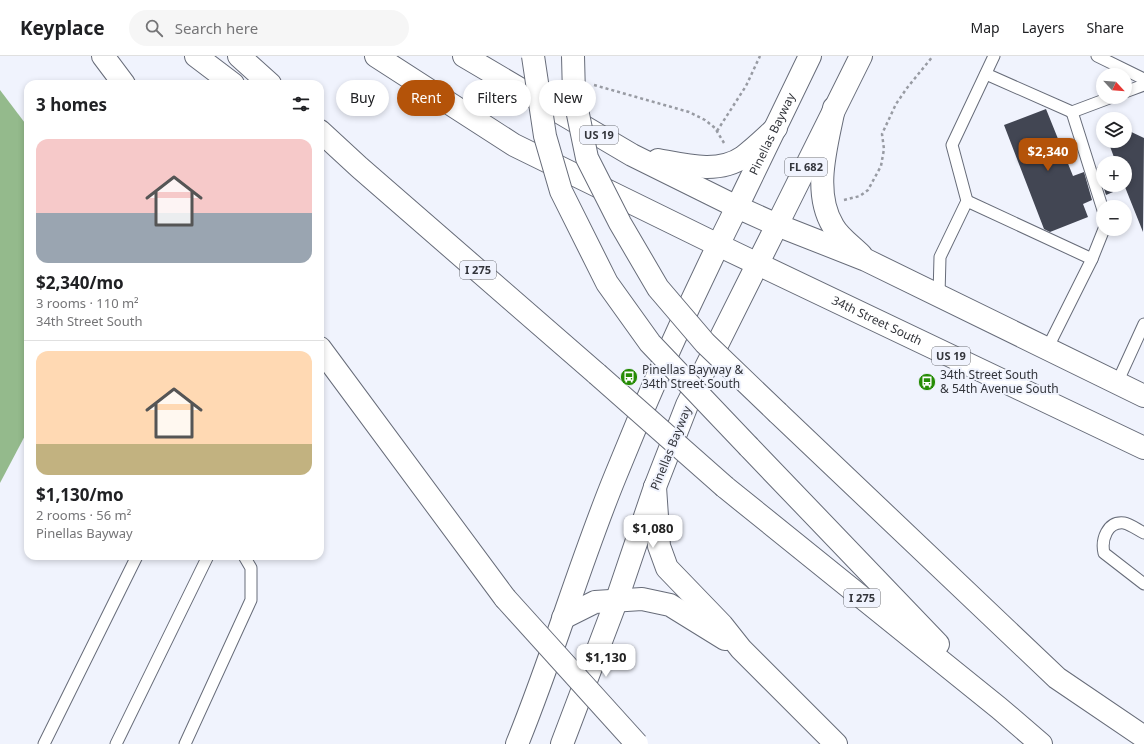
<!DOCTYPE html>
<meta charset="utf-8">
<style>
:root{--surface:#fff;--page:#f6f6f6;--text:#202124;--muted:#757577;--line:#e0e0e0;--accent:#b45309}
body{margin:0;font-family:"Noto Sans",sans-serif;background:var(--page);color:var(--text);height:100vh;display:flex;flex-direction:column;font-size:15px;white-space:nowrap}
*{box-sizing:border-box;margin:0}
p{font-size:13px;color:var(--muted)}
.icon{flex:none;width:22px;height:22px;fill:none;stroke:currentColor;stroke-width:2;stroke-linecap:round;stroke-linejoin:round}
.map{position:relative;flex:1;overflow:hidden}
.sheet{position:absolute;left:24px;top:24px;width:300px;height:480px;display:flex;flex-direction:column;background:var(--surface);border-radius:12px;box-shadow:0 2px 6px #0003}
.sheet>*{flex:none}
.banner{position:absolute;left:336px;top:24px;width:380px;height:36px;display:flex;gap:8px}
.needle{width:26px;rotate:116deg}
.tools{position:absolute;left:1096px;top:12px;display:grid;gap:8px}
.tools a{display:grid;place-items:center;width:36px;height:36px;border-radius:50%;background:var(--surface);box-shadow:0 2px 6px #0003;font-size:20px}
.price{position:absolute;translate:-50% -34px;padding:0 9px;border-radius:8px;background:#fff;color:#222;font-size:13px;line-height:26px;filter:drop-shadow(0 1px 2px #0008)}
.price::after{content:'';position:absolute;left:50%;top:24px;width:12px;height:9px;margin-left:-6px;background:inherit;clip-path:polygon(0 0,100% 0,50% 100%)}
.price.current{background:var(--accent);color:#fff}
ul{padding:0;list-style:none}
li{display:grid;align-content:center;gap:8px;height:212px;padding:0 12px}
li+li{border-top:1px solid var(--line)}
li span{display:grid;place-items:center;height:124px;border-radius:12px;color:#555}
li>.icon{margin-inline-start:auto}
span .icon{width:72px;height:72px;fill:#fffc;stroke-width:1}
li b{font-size:17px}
h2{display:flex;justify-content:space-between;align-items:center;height:48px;padding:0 12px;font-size:17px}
.chip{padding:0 14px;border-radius:18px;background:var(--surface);box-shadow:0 2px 6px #0003;font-size:14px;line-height:36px}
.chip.current{background:var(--accent);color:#fff}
header{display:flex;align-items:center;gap:24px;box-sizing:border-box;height:56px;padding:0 20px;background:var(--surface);border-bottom:1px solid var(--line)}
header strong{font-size:19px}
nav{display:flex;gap:22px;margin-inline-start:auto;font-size:14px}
.search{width:280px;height:36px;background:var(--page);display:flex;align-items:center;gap:10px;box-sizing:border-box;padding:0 14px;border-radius:22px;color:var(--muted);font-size:15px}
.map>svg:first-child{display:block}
.forest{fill:#94ba8c}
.building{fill:#424653}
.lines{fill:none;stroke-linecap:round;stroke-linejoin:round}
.service-casing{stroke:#676c79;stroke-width:13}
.secondary-casing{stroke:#676c79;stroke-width:24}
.primary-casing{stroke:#676c79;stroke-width:24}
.trunk-casing{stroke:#676c79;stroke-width:24}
.motorway-casing{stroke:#676c79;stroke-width:24}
.path{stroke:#989ba3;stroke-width:2.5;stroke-dasharray:3 3;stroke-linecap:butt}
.service{stroke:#fff;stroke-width:11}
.secondary{stroke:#fff;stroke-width:22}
.primary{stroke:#fff;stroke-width:22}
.trunk{stroke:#fff;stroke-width:22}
.motorway{stroke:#fff;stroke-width:22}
.motorway-bridge-casing{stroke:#676c79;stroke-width:24;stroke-linecap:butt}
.motorway-bridge{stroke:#fff;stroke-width:22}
.labels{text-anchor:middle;stroke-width:4;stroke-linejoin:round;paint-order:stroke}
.shield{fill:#f0f3fd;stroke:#6c6e75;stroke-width:1}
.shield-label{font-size:11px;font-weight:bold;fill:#33353b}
.street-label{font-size:12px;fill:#33353b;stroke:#f0f3fd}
.poi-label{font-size:12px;fill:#33353b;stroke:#f0f3fd;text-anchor:start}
</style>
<header>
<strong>Keyplace</strong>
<div class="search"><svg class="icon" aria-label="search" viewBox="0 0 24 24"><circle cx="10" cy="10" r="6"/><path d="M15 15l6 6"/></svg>Search here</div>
<nav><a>Map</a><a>Layers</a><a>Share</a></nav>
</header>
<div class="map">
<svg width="1144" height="688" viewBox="0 0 1144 688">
<rect width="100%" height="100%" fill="#f0f3fd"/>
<path class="forest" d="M0,34l28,37v303l-28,53z"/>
<g class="building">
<path d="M1046,53l27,67 11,-4 8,28 -9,4 5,13 -38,15 -6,-3 -40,-104z"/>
<path d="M1125,73l19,9 -1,94 -18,-45 -19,8 -9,-28 6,-2v20h22v-22h-17l7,-3 -7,-19h17z"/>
</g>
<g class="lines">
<defs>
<g id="service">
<path d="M1097,0l47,23"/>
<path d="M986,18l86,38 40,-15"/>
<path d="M1125,36l19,-7"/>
<path d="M1072,56l31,98"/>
<path d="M967,145l125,58 -45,90"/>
<path d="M1092,203l12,-30"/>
<path d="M939,239l1,-38 27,-56 -15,-56 42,-89"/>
<path d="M1117,327l27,-59"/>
<path d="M1144,477c-6,-3 -14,-9 -20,-10 -17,-2 -23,17 -20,30l40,31"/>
<path d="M44,688l93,-188"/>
<path d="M116,688l92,-188"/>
<path d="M185,688l66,-144v-32l-7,-12"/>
</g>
<path id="secondary" d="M562,688l55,-145 38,-112"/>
<g id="primary">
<path id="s1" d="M737,151l73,-151"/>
<path d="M777,169l84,-169"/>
</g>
<g id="trunk">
<path d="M834,52c-7,37 -22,83 -1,118 6,11 19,20 28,29"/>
<path id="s2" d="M718,189l426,203"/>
<path d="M655,431l32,-82 90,-180"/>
<path d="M517,688c36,-88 62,-179 98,-267 37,-92 78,-182 122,-270l40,18 89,35 278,136"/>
</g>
<g id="motorway">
<path d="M103,0l21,28"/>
<path d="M196,0l37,28"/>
<path d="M239,0l31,28"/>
<path d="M376,0l138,89 204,100"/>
<path d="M464,0l168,99 105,52"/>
<path d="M320,75l39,36 238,207"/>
<path d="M658,104c27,5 61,14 85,-3 12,-9 22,-19 33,-29"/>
<path d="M320,292l185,250"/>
<path d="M778,357l279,265 87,59"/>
<path d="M749,391l189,197"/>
<path d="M655,431l4,59 8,22 55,57 19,24 95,95"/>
<path d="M725,431l274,221 42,36"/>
<path d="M563,562l32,-16 47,-3 28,6 55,34"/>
</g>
</defs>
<use href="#service" class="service-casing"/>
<use href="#secondary" class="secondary-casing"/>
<use href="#primary" class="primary-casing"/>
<use href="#trunk" class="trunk-casing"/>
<use href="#motorway" class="motorway-casing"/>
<g class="path">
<path d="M594,29l95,27 16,8 10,8 9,15"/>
<path d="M717,75l29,-45 14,-30"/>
<path d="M844,144l16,-4 8,-6 13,-24 3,-17 -2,-15 14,-30 11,-16 26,-32"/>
</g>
<use href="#service" class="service"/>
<use href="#secondary" class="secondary"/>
<use href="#primary" class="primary"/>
<use href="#trunk" class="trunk"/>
<use href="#motorway" class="motorway"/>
<defs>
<g id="motorway-bridge">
<path d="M533,0l12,80 16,55 46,92 43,60 99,104"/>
<path d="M573,0l1,39 13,63 33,65 38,65 47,55 73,70"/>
<path d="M597,318l128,113"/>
<path d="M505,542l132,146"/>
</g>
</defs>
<use href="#motorway-bridge" class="motorway-bridge-casing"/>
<use href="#motorway-bridge" class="motorway-bridge"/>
</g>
<defs>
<symbol id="bus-disc" viewBox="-11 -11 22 22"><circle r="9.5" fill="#268c05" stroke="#f0f3fd"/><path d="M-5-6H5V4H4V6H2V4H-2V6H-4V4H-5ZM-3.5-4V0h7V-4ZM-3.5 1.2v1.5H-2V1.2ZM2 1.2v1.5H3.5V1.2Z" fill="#fff"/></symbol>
</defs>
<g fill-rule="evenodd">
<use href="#bus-disc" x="619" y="311" width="20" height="20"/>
<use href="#bus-disc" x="917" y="316" width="20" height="20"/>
</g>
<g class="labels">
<g class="shield">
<rect x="580" y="70" width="38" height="18" rx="3"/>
<rect x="785" y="102" width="42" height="18" rx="3"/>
<rect x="460" y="205" width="36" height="18" rx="3"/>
<rect x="932" y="291" width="38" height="18" rx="3"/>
<rect x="844" y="533" width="36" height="18" rx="3"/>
</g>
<g class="shield-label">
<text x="599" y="83">US 19</text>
<text x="806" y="115">FL 682</text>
<text x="478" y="218">I 275</text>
<text x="951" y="304">US 19</text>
<text x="862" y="546">I 275</text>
</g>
<g class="street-label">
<text dy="4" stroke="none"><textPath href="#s1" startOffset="81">Pinellas Bayway</textPath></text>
<text dy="4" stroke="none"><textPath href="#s2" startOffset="176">34th Street South</textPath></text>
<text transform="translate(671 392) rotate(-68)" y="4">Pinellas Bayway</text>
</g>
<g class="poi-label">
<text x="642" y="318">Pinellas Bayway &amp;<tspan x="642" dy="14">34th Street South</tspan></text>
<text x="940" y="323">34th Street South<tspan x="940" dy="14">&amp; 54th Avenue South</tspan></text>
</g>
</g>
</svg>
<div class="tools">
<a><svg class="needle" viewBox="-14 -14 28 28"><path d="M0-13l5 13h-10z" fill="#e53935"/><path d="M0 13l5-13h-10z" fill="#757577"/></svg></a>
<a><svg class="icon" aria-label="layers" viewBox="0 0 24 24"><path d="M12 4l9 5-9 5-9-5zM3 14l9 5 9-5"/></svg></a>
<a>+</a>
<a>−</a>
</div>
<b class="price current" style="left:1048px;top:116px">$2,340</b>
<b class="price" style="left:653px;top:493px">$1,080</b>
<b class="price" style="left:606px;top:622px">$1,130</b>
<div class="banner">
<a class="chip">Buy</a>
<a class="chip current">Rent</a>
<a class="chip">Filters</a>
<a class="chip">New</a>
</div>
<section class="sheet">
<h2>3 homes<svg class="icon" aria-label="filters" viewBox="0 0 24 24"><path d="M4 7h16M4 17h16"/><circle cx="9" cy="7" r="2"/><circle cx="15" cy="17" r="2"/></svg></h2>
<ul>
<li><span style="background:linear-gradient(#f6c9c9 60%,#9aa5b1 0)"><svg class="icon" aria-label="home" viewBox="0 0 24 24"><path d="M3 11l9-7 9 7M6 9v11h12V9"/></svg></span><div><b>$2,340/mo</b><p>3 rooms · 110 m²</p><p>34th Street South</p></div></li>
<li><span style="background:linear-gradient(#ffd9b3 75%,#c2b280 0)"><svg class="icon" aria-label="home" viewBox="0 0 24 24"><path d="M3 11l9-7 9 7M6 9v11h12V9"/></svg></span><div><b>$1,130/mo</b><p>2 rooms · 56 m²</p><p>Pinellas Bayway</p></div></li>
</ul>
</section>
</div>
